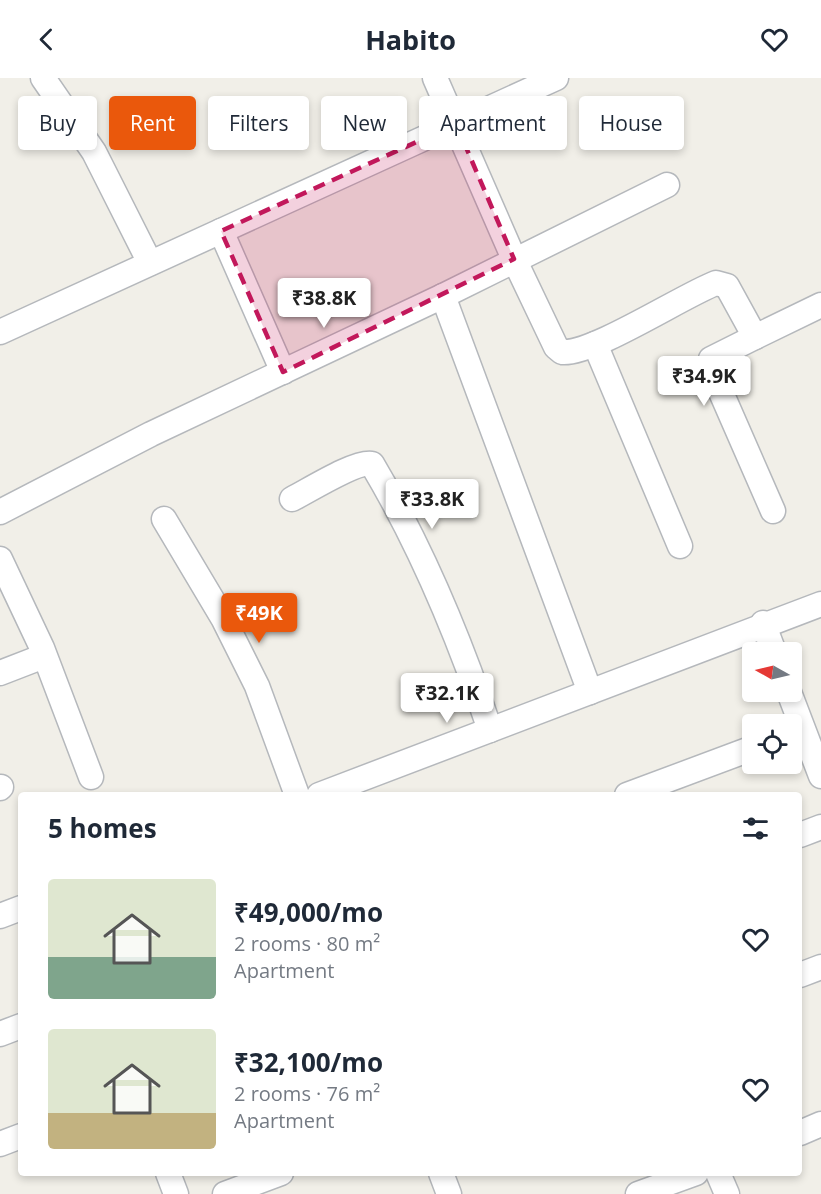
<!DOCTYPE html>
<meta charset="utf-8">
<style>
:root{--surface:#fff;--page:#f6f6f7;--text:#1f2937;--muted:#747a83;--accent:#ea580c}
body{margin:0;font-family:"Open Sans",sans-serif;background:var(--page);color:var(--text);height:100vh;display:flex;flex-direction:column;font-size:22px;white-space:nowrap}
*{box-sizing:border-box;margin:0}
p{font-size:20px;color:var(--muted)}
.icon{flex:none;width:33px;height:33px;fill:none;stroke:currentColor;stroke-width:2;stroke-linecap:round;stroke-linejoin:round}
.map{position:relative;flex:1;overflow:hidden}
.side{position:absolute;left:18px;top:714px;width:784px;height:384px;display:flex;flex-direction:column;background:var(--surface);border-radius:6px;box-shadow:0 3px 9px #0003}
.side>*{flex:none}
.hud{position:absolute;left:18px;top:18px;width:786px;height:54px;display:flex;gap:12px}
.needle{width:39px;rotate:278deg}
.controls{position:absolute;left:742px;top:564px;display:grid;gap:12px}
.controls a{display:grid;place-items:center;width:60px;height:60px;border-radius:6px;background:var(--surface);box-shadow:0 3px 9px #0003;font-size:30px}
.price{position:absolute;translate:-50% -51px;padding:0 14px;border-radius:6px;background:#fff;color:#222;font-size:20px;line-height:39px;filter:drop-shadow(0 2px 3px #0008)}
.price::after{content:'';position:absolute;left:50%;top:36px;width:18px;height:14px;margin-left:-9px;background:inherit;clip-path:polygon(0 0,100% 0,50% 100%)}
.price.on{background:var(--accent);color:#fff}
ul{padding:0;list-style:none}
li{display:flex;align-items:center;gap:18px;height:150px;padding:0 30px}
li span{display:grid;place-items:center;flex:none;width:168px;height:120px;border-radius:6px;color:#555}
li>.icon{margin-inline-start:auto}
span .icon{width:72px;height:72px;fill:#fffc;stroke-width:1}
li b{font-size:26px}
h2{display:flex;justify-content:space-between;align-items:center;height:72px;padding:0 30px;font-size:26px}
.chip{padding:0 21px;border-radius:6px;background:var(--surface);box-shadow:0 3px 9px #0003;font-size:21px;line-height:54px}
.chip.on{background:var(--accent);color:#fff}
header{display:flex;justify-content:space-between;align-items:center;height:78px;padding:0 30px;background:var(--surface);font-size:27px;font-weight:700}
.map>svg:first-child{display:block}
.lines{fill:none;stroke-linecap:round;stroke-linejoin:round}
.street-casing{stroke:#b5b8bc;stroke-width:27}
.street{stroke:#fff;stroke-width:24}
.marked{fill:#c2185b;fill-opacity:0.2;stroke:#c2185b;stroke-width:4.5;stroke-dasharray:12 8;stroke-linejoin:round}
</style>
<header><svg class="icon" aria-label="back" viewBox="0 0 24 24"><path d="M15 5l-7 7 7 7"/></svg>Habito<svg class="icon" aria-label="heart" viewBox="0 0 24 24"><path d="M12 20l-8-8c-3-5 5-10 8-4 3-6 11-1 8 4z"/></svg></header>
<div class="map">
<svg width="821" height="1116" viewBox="0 0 821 1116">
<rect width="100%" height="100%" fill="#f1efe8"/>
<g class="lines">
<defs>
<g id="street">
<path d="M43,0l51,74 56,111"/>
<path d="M435,0l79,181 42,88 6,5c30,3 120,-56 154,-69l11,3 28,51 66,-32"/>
<path d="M221,153l62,141"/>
<path d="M443,218l147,396"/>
<path d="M0,254l556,-254"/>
<path d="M755,259l-44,22 -1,8 63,144"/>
<path d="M595,266l85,202"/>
<path d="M292,421c16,-8 65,-39 80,-35 50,84 87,173 118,266"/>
<path d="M0,434l151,-78 292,-138 224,-111"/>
<path d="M164,441l59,99 34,68 40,109"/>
<path d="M0,481l42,89 49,129"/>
<path d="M763,545l11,29"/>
<path d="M0,595l44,-17"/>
<path d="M789,614l32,84"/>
<path d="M0,710l1,-1"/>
<path d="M319,717l502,-191"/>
<path d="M627,717l126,-47"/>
<path d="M800,757l21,-8"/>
<path d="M0,838l21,-8"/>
<path d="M800,897l21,-8"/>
<path d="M0,956l21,-8"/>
<path d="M800,1055l21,-9"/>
<path d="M0,1066l21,-8"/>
<path d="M168,1095l8,21"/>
<path d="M441,1095l8,21"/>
<path d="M718,1095l9,21"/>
<path d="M225,1116l56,-21"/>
<path d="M638,1116l58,-21"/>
</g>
</defs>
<use href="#street" class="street-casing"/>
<use href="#street" class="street"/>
</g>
<path class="marked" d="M456,46l58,135 -231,113 -62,-141z"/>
</svg>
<div class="controls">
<a><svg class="needle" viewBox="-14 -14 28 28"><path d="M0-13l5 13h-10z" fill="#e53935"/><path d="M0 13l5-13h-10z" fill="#747a83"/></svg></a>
<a><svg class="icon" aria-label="locate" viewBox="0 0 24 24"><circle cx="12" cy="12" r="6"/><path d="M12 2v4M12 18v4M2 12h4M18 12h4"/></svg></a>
</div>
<b class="price" style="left:324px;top:251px">₹38.8K</b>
<b class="price" style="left:704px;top:329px">₹34.9K</b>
<b class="price" style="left:432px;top:452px">₹33.8K</b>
<b class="price on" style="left:259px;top:566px">₹49K</b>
<b class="price" style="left:447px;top:646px">₹32.1K</b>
<div class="hud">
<a class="chip">Buy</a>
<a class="chip on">Rent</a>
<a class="chip">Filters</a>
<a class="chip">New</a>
<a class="chip">Apartment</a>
<a class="chip">House</a>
</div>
<section class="side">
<h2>5 homes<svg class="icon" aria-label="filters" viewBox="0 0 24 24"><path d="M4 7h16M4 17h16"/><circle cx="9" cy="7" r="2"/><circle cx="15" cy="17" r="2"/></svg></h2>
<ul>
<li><span style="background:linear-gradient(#dfe7d0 65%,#7fa58c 0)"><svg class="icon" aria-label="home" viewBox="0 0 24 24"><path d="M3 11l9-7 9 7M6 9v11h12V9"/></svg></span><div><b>₹49,000/mo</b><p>2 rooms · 80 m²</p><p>Apartment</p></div><svg class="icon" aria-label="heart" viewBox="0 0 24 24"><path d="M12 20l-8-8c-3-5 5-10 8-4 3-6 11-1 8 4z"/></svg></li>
<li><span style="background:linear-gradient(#dfe7d0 70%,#c2b280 0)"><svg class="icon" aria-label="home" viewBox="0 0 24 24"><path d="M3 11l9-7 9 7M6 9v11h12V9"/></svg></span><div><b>₹32,100/mo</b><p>2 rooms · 76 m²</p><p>Apartment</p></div><svg class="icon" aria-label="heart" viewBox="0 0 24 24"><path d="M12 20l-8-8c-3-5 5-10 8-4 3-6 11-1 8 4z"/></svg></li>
</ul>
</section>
</div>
